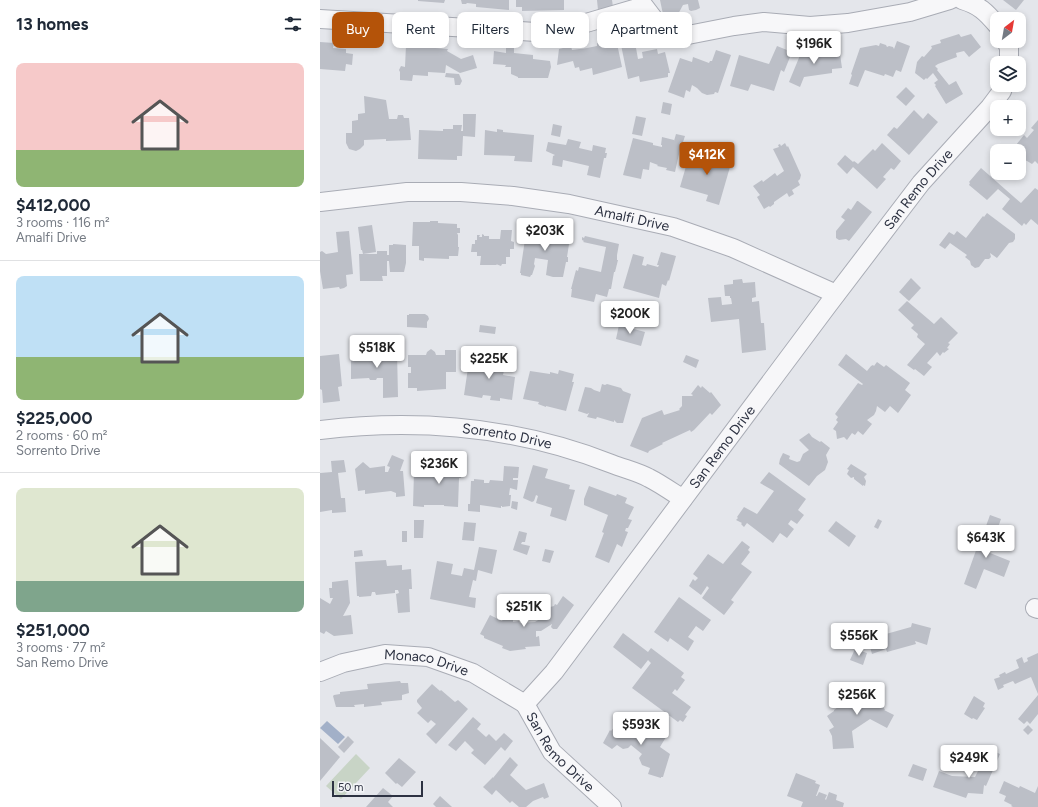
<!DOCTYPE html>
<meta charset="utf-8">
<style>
:root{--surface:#fff;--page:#f6f6f7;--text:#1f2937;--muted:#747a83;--line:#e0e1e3;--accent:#b45309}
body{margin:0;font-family:Figtree,sans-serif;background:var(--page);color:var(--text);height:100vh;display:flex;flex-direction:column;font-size:15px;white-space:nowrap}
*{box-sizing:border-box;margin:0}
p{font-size:13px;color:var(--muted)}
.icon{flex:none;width:22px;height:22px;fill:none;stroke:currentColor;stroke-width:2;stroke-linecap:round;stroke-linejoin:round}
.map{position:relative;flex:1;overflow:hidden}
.side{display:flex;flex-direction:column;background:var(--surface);width:320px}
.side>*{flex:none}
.top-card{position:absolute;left:12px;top:12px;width:380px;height:36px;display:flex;gap:8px}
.needle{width:26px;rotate:31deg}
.buttons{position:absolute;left:670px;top:12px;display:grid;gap:8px}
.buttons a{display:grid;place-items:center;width:36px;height:36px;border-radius:8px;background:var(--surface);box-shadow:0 2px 6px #0003;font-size:20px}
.scale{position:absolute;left:12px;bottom:10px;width:91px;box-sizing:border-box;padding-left:4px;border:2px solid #2d3242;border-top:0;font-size:11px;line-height:14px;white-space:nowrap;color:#2d3242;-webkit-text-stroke:3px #f4f5f8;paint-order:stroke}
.price{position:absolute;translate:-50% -34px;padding:0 9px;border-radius:4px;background:#fff;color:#222;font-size:13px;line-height:26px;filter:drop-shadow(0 1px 2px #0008)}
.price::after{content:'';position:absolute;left:50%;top:24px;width:12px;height:9px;margin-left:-6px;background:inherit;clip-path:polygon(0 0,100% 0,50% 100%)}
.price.on{background:var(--accent);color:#fff}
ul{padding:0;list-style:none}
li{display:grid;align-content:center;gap:8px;height:212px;padding:0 16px}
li+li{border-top:1px solid var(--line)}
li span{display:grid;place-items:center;height:124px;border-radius:8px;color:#555}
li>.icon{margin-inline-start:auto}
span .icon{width:72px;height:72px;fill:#fffc;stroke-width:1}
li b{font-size:17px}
h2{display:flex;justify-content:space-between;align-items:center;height:48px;padding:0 16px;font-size:17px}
.tag{padding:0 14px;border-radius:8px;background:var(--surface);box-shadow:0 2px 6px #0003;font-size:14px;line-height:36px}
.tag.on{background:var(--accent);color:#fff}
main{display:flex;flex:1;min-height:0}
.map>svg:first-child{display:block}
.green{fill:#c8d4c6}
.water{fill:#a2b0c8}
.building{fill:#bcbfc7}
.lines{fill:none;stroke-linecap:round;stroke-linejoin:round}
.minor-casing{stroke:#a9acb5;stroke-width:20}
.minor{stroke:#f7f7f9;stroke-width:18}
.labels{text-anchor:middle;stroke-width:3.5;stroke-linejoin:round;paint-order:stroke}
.street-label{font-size:14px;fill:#2d3242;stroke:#f4f5f8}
</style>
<main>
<section class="side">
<h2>13 homes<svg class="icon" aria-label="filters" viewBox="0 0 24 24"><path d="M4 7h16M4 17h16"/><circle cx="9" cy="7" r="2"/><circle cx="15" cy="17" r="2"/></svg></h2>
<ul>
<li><span style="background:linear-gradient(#f6c9c9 70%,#8fb573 0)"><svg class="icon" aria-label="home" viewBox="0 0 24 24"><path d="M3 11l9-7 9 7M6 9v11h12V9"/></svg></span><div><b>$412,000</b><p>3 rooms · 116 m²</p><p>Amalfi Drive</p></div></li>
<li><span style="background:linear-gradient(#bfe0f5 65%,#8fb573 0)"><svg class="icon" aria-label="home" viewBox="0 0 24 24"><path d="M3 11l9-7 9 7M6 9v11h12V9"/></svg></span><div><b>$225,000</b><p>2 rooms · 60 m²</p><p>Sorrento Drive</p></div></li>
<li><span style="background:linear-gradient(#dfe7d0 75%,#7fa58c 0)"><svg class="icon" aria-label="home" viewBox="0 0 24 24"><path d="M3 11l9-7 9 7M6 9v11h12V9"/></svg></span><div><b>$251,000</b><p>3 rooms · 77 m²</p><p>San Remo Drive</p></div></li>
</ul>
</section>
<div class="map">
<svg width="718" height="807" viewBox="0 0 718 807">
<rect width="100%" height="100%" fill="#e4e6eb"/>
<path class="green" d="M36,754l14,14 -29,31 -15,-13z"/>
<path class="water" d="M7,721l18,16 -7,7 -18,-16z"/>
<g class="building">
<path d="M98,0h27l-1,3 -26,-2z"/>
<path d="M141,0h48v10l-33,-3v-3l-9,-1 -1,1h-4z"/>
<path d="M196,0h48v10l-42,1v-4h-6z"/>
<path d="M277,0h15l1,7 -15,3z"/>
<path d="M340,0h38l2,8 -4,2 -5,1 -2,-1 -1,-6 -5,1 -6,11 -13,3z"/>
<path d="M683,0h21l-8,10z"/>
<path d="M639,34l2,3 10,-3 10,13 -12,10 -5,-6 -8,2 1,4 -19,7 -3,2 3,3 -1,1 12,15 7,-4 7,13 -17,10 -11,-18 1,-1 -2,-2 4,-3 -5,-7 -6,6 -1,-1 -2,2 -9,-7 2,-11 5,-6 2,1 8,-9 -1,-2 10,-3 -1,-3z"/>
<path d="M314,37l4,22 5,-1 -1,-6 15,-3 1,5 7,-2 5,21h-2v4l-28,5 -1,-6 -11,3 -8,-39z"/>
<path d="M296,39l6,28 -29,8 -1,-7 -12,3 -1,-4 -4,1 -2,-7 -16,4 2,-16 12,-3 1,4 15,-2 10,-2v-3z"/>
<path d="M577,41l13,5 -9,26 -5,-2 -3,7 -8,-3 -1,2 -19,-6 -7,17 -9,-3 3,-9 -1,-1 9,-26 16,-3 3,1 1,-3 6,2 1,2 2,-1 4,1 1,2z"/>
<path d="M0,42l14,1 -1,5 13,1v4l7,1 -1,11 -6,-1 -1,7 -25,-2z"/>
<path d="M96,43l7,1v3l25,2 -1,2 14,8 12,-4 4,13 -17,5 -14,-8 -1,8 -17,-1v4l-15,-1 -1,6 -12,-1v-8l-1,-2 2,-4 4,1 1,-22 9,1z"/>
<path d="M457,46l15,6 -8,20 -3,-2 -7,21 -23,-7 -3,7 -18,-5 9,-31 30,9z"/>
<path d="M186,47l8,1v5l19,2v4l17,2 1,6 -3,11h-30v-1l-7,-3v-7h-6l1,-2 -13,-1 1,-13 12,2z"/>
<path d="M483,48l8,3 1,-2 6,3v2l9,-2v4l13,-2 2,14 -10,1v4l-28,4 -4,10 -11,-5z"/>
<path d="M396,50l15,5 -13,38 -3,-1 -1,2 -7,1 -5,-2 -5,-5 -5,-3 -2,7 -4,-2 -2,8 -16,-6 12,-34 12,4 1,-5 16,6 1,-2h2z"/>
<path d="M126,73l13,1 3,7 -2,4h-5l-1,-7 -9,-1z"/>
<path d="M586,87l9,9 -9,10 -10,-9z"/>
<path d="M44,96l22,4 3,19h8l1,-4h5l1,3h5l2,22 -25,1v-2l-22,1v5l-4,4 -4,2 -7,-2 -3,-6v-10h6v-12l6,-1v-6l7,-1z"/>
<path d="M343,102l9,2 -2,11 -9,-2z"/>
<path d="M594,110l9,9 5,-6 10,9 -29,33 -22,-20 7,-8 3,2z"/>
<path d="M143,114h13l-1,23 -12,-1 -1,20h-5v4l-39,-1 1,-29 24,1v-2h10v-4h9l-1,6h2z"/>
<path d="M316,116l10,2 -4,18 -10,-2z"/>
<path d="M718,120v44l-3,-3 -3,3 -5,-3 -3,-1 -4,-4 -1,-5 -4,-1 3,-3 -2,-2 8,-10 3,3 7,-8 -3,-2z"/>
<path d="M233,124l9,2 -2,11 -9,-2z"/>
<path d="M177,129l6,1v2l31,3 -2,27 -18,-1 1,-5 -31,-1 1,-25 12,2z"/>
<path d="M356,134l9,2 -3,9h-1l-6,27 -9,-2 1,-2 -10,-2 1,-1 -8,-3 -1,8 -6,-1 -2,10 -18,-4 10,-37 20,5v2l9,2v-2h-1l1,-8 12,3v1z"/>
<path d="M248,139l13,3 -2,6 13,3 1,-6 13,3 -1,5h2l-1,5h-2l-4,20 -13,-3 2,-9 -26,-6 -1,7 -10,-2 1,-9 2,-1 -9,-4 2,-9 18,3z"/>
<path d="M465,143l2,4 1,-1 13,29 -1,4 -2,2 2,4 -8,5 2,4 -5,3 -2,-4 -13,9v2l-4,3 -1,-1 -5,3 -7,-12 3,-2 -7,-9 9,-6 1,2 12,-9 2,3 7,-5 -11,-22 6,-2 -1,-2 2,-1 1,2z"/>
<path d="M562,143l19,18 -7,9 -3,-2 -8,9 3,2 -9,10 -24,-22 -6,7 -10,-10 8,-9 8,7 1,-1 4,3 15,-15 2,2z"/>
<path d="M380,151l32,9 -13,45 -13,-4 2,-6 -28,-8 9,-31 3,-1 6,3z"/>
<path d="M661,168l40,35 14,-15 3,2v35l-7,-6 -5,6 -2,-2 -2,3 -20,-17 8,-10 -12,-10 -11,11 -18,-15 1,-2 -1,-1z"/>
<path d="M537,201h1l14,11 -23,29 -3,-2 -7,1 -3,-2v-7l9,-11 -4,-3 7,-9 3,2z"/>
<path d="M667,213l28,21v5l-2,3 -4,1 -12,15 -7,-5 1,4 -2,2h-4l-6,8 -4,1 -4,-3 -1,-4 -5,-4 2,-2 -17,-12 -5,6 -6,-4 10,-13 5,3 3,-4 9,7 17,-22 1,1z"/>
<path d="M110,221h8v2l19,1v4h3v5h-3l1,2v12h1l-1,9h-9v3l-25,-1v3l-5,-1v-14h-7l1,-24h17z"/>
<path d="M52,225l4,27 -13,2 -1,-4h-1l-3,-23z"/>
<path d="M207,226l20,3v6h2l1,-3 9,2 -1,2 12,2 -3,19h1v5h-2l-3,15h-10l-7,-2 2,-15 -13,-2 -1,6 1,2 -3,9h-1l-1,2 -9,-2v-2h-1z"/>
<path d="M181,230h11l-1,11 3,1v7h-4v8h-4v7h-4l-1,2 -5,-2 1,1h-17l1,-9h-4v-4h-6l1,-8h3v-4h2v-5h3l-1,2h3v-3l2,1v1h5v3h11z"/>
<path d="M29,231l4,43 -7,1 1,11 -3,2 -4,1 -1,-2 -16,2 -3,-18v-19l2,-1 4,3 12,-2 -2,-20z"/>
<path d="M265,236l34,8 -2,11v5h1l-3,12h-1l-3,17h-2l-2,8 -11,-3 -2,8 -23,-5 1,-8h-1l5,-19 2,1 1,-4 22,5 5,-25 -23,-5 1,-1 -2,-1v-3l2,1z"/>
<path d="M73,244l13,1v18l-2,9h-14l-1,-11h-2v15h-5l1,5h-23l-1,-27h18v-3h10v4h2v-10h4z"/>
<path d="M341,252l15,4 -7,25 -1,-1 -2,6 -4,-2 -3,14 -36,-10 10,-34 11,3 -2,8 4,1 1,-2 11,3 1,-2h-2z"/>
<path d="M591,278l10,10 -12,13 -10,-9z"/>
<path d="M422,279l1,4 12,-1 1,15 -4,1v4l7,-1 2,22h3l2,27 -24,3 -3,-34 -28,3 -3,-24 13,-1 1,8 10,-1 -1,-6h-1v-2h-5l-1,-11 9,-1v-4z"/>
<path d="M587,301l27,23 7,-7 17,16 -10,10 2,1 -3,4 2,1 -5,4 -1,-1 -3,4 -3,-4 -10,11 5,4 -8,9 -9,-7 -1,1 -7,-5 18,-21 -8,-7 1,-3 -7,-6 3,-3 -16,-15z"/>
<path d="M89,314h16l3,2 1,3 -2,3v6l-20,-1v-12h2z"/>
<path d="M160,325l16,2 -1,7 -16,-2z"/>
<path d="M299,325l26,7 -4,14 -25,-7z"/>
<path d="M111,349l4,3 1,3h9v-5h11v22h-10v17l-29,2v-3h-9v-15h3v-6h-3v-12h18l1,-3z"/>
<path d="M66,351h11l1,46 -15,1v-20h-6l-1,2h-6l-1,-2 -18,1v-27h35z"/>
<path d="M19,354l3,32 -4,1 2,14 -17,2 -1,-13 -2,-1v-33z"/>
<path d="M526,354l21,17 4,-5 2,-1 1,1 3,-4 7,5 2,-2 24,18 -5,7 6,5 -13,18 -8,-7 -5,6 -8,-6 -1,5 -2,4 -7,5 5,4 -9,11 -5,-4 -3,4 -3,-2 -5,7 -3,-3 -7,2 -1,-8 -3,-2 5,-7 -2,-2 2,-3 -3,-3 23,-31 4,2 1,-1 -25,-19z"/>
<path d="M366,355l13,5 -3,8 -13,-6z"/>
<path d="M150,357l9,1 -1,6 6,1v-4l7,1v-3l15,2 -3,14 12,2 -3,23 -12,-2v3l-10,-1 1,-4 -8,-1 -1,3 -18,-3 4,-27h-1l1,-8h1z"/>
<path d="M239,370l15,4 -2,8h2l-8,29 -20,-5v1l-8,-3 1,-2 -16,-3 7,-28 20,3v-2l8,2z"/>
<path d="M282,384l3,1 2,-1 14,4 2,3 8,3 -8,29h-6l-3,-3v2l-17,-5 -1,2 -9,-2 2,-4 -2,1 -9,-3 7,-24 6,1 3,2 6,2z"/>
<path d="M378,385l3,3 1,-2 8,7 1,-1 10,13 -9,10 -2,-2 -16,17 -3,2 -1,-2 -28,13 1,1 -14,7 -1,2 -18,-7 12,-28 20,-8 2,5 16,-5 -1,-1 3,-3v-10h10l1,-1 -2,-1z"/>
<path d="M489,433l3,4 8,5 1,-1 9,7 -4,7 2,7 -3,8 -8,6 -8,10 -30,-22 1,-5 3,-6 7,3 -1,3 8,3 3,-1 3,-7 6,-4 -10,-10z"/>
<path d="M128,454h15l-2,24h-2l-1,29 -14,-1v-1h-20v2l-11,-1 1,-34 14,1v-5l17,1v2h3z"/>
<path d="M72,455l12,5 -4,11h3l2,25 -9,1v-4l-5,-2 -26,3v-4l-7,1 -3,-22 8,-7 7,6 15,-2v6h3l2,-5 -3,-1z"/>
<path d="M24,460l2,12 -8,1 3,25h4l1,14 -14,1v-3l-12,2v-39l12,-1 -1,-11z"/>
<path d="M531,464l16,10 -3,3 2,4 -1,5 -2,-1v1l-9,-7v-2l-3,1 -4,-4 2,-4 -2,-1z"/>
<path d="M213,465l15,4 -3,9 25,7 -1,4 6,1 -9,31 -16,-5 2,-8 -16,-5 2,-7 -2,-1 -2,6 -2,1 -9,-4z"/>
<path d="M184,466l15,1 -1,11h-5v2h5l-1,10 -7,-2 -1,7h2l-1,11 -8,1v-1h-1v2l-21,-3v7l-12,-1v-7h2l1,-23h3v-2l10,1v3h5l1,-3 13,1z"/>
<path d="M449,472l37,27 -8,11 6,5 -7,9 -6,-4 -3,4 6,5 -7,9 -7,-5 -7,10 -26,-20 -3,4 -3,-3 1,-1 -6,-3 2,-2 -1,-1 7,-10 13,7 17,-23 -14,-8z"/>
<path d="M269,486l27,10 1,-2 10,4 -2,5 9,4 -6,12 4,1 -4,8h-2l-1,3 3,1 -6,15 -5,-3 -8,19 -14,-6 9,-24 -2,-1 6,-17 -24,-10v-6z"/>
<path d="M192,501l6,1 -1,8 -6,-2z"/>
<path d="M670,515l11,4 -4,11 -11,-4z"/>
<path d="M558,519l4,2 -4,8 -4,-2z"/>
<path d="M94,520h10l-1,18h-9z"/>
<path d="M516,521l20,15 -7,11 -21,-16z"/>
<path d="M144,522l12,1 -2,18 -12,-1z"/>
<path d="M663,526l15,5 -8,22 20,8 -6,16 -20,-8 -8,20 -12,-5 15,-42h-2z"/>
<rect x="82" y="531" width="5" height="11"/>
<path d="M199,531l8,2 -2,9h-3l-1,2 9,2 -3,9 -14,-5z"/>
<path d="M422,541l8,6 -2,3 2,2 -9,12 11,8 -21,28 3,2 -10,13 -22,-17 7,-10 -2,-2 -6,9 -12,-9 4,-7 2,2 3,-3 -5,-4 15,-20 15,10z"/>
<path d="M159,547l18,3 -5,24 -14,-4 -2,11 -3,-1 -4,17 7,1 -1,10 -45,-9 7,-38 16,3 -2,10 11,2 2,-8 10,2z"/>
<path d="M225,549l9,2 -4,12 -8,-2z"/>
<path d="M42,550l1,6 -9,1v-6z"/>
<path d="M66,560l1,6 15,-1v5l9,-1 1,20h-3l1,23 -12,1 -2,-19 3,-1 -1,-3h-3v3l-19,2 -1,-3h-3l-1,4 -12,1v-1h-2l-2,-34z"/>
<path d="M28,580l2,23 -7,13 8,-1 2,19 -19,2 -8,-5 -2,3 -4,-2v-34l10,6 3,-6h-3l-1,-10h3v-6z"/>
<path d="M243,596l11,9 -17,24h-4l-2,-2 1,-3 -11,7h-5v6l3,-1 1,10 -15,1 1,2 -16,2 -8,-3 1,-2 -19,-8v-2l-4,-2 10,-19 12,6 2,-4 9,3v2l6,-1 1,2 15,-1 13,-8v-4l2,-3 4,-1 1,-2 2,1z"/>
<path d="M359,597l32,23 -8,11 -7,-5 -8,11 6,4 -6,10 -18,-13 -2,4 -14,-10z"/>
<path d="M592,623l19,5 -4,17 -12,-4 1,3 -29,8 -1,-3 -14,5 -6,-21 18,-5 2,6 25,-7z"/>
<path d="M303,633l25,19 3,-4 33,25 -3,4 4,3 -8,11 -2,-2 -3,4 19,14 -6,8 2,1 -4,6 -3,-2 -2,2 -46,-34 19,-25 -3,-3 -7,9 -28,-22z"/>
<path d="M535,649l12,4 -4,12 -13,-5z"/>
<path d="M718,653v41l-7,-17 -16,7 -2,-3 -10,4 1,2 -6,3 -4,-11 6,-2 -1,-2 6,-3 1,2 13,-6 -3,-8 6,-3 2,6 4,-2 -1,-3z"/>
<path d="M80,681l1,2h7l1,10 -7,2v5l-21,2 1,3 -18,2v-3l-10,1 1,2h-19l-3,-11 1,-1 6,-1v-2l28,-3 -1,-5z"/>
<path d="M556,683l3,14h-2l8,13h-1l10,5 -7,13 -17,-9 -18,12 2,17 -21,1 -1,-13 -3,-6 5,-3 -7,-11 7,-5v-1l26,-19 1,-4z"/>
<path d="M112,684l8,7 1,-1 14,12 3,-2 10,9 -32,35 -10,-10 10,-10 -5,-4 -3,3 -11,-10 5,-5 -5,-6v-2z"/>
<path d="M718,695v19l-8,10 -3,-3 -3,3 -6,-5z"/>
<path d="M654,696l11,7 -2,4 2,1 -8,12 -4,-2 -1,1 -8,-5z"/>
<path d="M153,717l8,7 -4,5 9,8 3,-3 7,7 8,-8 9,8 -8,10 -4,-4 -16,18 -14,-12 3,-3 -9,-9 -9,10 -8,-6z"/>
<path d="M301,719l5,4 -1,1 4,2 3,-4 18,14 5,-7 11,8 -6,10 10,7 -7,23h-2v1l-13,-4 2,-6 -8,-3 -3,-7 3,-4 -11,-9 -3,3 -5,1 -6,-4 -5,4 -9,-6 7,-13 1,1z"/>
<path d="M708,725l5,5 -5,5 -5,-5z"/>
<path d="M28,736l6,6 -10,11 -6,-6z"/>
<path d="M0,738l20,19 -20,24z"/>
<path d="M669,749l11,5 -14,32 -2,-1 -1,9 -15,-1 -2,5 -33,-11 6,-16 13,5 23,1z"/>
<path d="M190,757l8,8 -8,10 16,15 18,-7 5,14 -5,2 -1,-2 -10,4 -7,6h-7l-7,-6 -2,2 -14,-13 -4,5 -9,-8 10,-10v1z"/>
<path d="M79,758l17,14 -14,15 -5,-4 -1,1 -11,-11z"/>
<path d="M593,764l14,5 -4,12 -15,-5z"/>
<path d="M476,773l20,8 -1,2 5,2 -4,11h1l2,-4 8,3 -2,4 1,1 3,-8 8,3 -1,5 8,3 -1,4h-42l2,-5 -16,-6z"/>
<path d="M684,781l15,7 1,-2 15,7 3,-7v21h-25l-2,-1 1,-1 -8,-4 2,-5 -7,-3z"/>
<path d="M63,788l10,8 -5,6 5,5h-27z"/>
<path d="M120,796l12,11h-16l-3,-3z"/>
</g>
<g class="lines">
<defs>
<g id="minor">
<path d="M642,0c17,5 24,12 35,25"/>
<path d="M0,19l232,14 92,-27 13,17 17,11 14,1 46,-9 30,-4 46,4 38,-3 62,-11 40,-12"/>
<path d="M686,41l3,7v15"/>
<path id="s1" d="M0,202l87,-10h54l52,4 56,8 104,23 60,21 103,46"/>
<path id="s2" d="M0,430c100,-12 198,-3 292,34 13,5 26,8 37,14 12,6 23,14 34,21"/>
<path d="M715,608l3,1"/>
<path id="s3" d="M0,672l23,-9 42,-9 43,3 45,16 52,31"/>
<path id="s4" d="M205,704l29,-32 274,-367 93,-122 69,-76 12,-16 2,-6"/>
<path id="s5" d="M205,704l27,48 60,55"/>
</g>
</defs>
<use href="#minor" class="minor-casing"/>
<use href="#minor" class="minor"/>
</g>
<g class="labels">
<g class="street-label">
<text dy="5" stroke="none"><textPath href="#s4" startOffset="648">San Remo Drive</textPath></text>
<text dy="5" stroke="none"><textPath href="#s1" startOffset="315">Amalfi Drive</textPath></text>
<text dy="5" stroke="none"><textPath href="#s2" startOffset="188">Sorrento Drive</textPath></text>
<text dy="5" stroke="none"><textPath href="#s4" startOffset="324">San Remo Drive</textPath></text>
<text dy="5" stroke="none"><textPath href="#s3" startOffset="110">Monaco Drive</textPath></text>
<text dy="5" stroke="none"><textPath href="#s5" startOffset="60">San Remo Drive</textPath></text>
</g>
</g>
</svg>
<div class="buttons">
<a><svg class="needle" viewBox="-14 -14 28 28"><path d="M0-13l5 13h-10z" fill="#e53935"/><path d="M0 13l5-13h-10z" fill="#747a83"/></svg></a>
<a><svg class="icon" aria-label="layers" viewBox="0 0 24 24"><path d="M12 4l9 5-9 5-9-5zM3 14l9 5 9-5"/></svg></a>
<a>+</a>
<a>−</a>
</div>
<div class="scale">50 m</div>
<b class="price" style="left:494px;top:65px">$196K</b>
<b class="price on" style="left:387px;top:176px">$412K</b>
<b class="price" style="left:225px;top:252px">$203K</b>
<b class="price" style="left:310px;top:335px">$200K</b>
<b class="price" style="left:57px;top:369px">$518K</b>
<b class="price" style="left:169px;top:380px">$225K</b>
<b class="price" style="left:119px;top:485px">$236K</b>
<b class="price" style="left:666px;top:559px">$643K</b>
<b class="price" style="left:204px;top:628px">$251K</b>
<b class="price" style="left:539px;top:657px">$556K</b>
<b class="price" style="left:537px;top:716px">$256K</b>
<b class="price" style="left:321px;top:746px">$593K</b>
<b class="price" style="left:649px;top:779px">$249K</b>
<div class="top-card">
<a class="tag on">Buy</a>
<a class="tag">Rent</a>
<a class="tag">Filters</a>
<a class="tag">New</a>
<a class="tag">Apartment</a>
</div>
</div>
</main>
